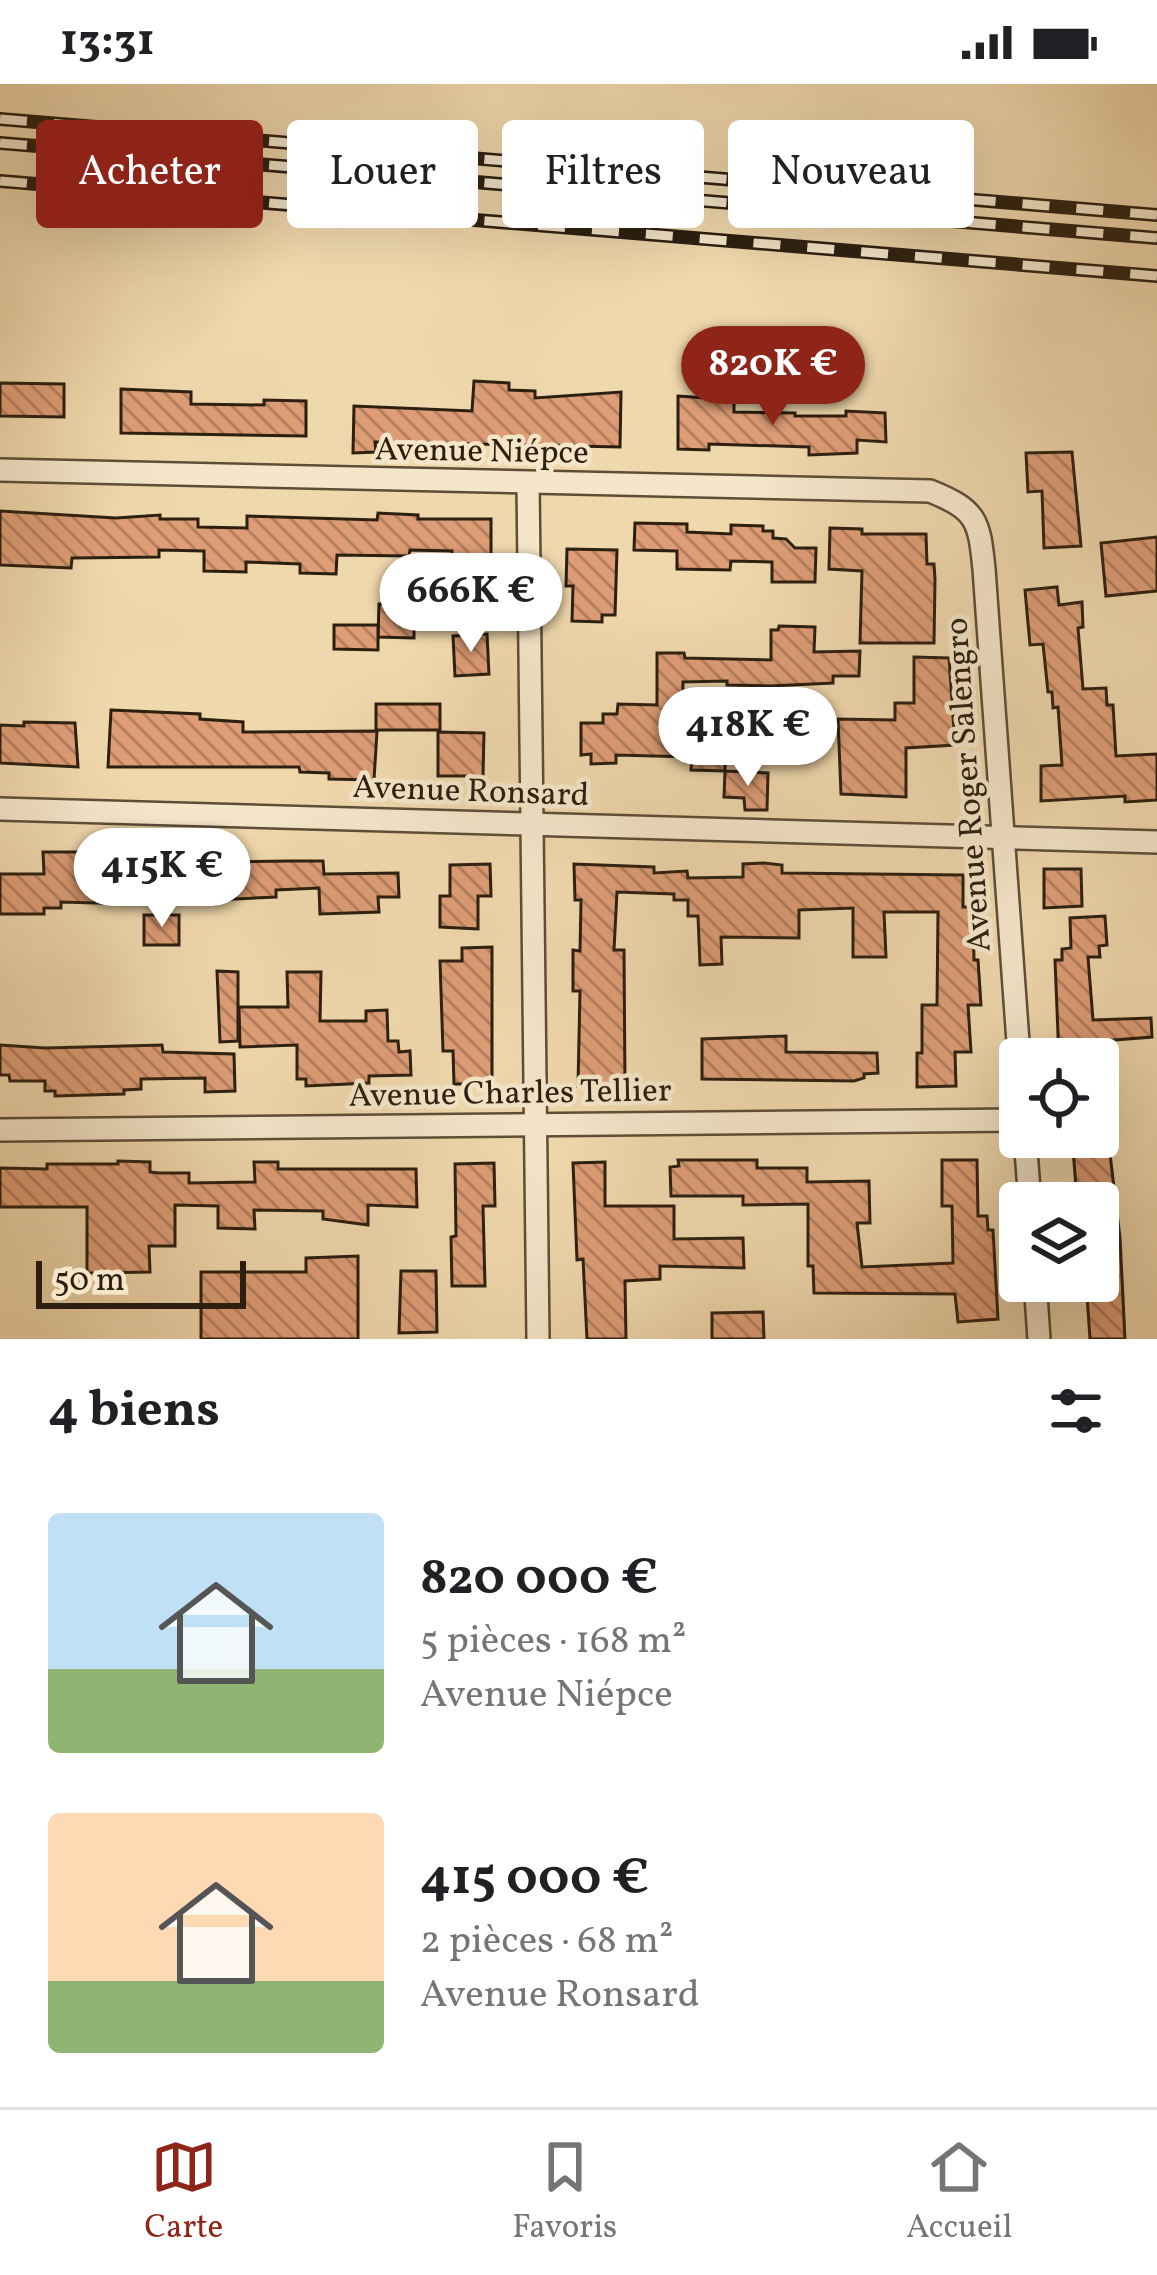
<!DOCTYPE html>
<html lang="fr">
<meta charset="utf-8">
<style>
:root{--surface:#fff;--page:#f2f2f2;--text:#202124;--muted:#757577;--line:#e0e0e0;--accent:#8f2418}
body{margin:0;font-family:Vollkorn,serif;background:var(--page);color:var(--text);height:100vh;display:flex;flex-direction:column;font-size:45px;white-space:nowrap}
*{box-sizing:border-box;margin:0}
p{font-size:39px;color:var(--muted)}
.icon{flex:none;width:66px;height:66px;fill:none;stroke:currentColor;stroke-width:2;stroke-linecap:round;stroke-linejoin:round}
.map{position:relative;height:1255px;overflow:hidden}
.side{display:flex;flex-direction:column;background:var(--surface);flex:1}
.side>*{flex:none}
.banner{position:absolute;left:36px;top:36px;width:1086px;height:108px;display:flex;gap:24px}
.controls{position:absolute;left:999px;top:954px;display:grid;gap:24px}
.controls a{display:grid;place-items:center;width:120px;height:120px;border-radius:12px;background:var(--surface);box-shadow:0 12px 48px #0002;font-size:60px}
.scale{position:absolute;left:36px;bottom:30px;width:210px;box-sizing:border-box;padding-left:12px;border:6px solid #2c1f10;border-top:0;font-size:33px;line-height:42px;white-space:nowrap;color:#2c1f10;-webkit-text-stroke:9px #f5e6ca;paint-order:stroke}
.price{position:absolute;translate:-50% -102px;padding:0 27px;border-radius:42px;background:#fff;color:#222;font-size:39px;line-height:78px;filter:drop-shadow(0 3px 6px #0008)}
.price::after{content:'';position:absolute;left:50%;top:72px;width:36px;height:27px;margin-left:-18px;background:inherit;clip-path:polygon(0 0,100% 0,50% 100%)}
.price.selected{background:var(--accent);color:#fff}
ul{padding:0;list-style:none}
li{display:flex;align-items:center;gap:36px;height:300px;padding:0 48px}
li span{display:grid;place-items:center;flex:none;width:336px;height:240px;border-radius:12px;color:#555}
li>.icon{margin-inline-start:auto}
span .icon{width:144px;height:144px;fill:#fffc;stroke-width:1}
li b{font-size:51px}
h2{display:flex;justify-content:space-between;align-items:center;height:144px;padding:0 48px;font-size:51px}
.tag{padding:0 42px;border-radius:12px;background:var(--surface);box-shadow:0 12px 48px #0002;font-size:42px;line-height:108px}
.tag.selected{background:var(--accent);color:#fff}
.status{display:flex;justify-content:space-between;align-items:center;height:84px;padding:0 60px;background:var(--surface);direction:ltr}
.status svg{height:33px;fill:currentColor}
.dock{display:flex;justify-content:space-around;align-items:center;height:168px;border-top:3px solid var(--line);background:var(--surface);font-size:33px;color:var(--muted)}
.dock a{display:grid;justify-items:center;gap:6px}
.dock .selected{color:var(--accent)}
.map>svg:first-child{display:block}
.building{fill:url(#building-back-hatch);stroke:#2c1f10;stroke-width:3}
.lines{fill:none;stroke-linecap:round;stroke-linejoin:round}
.street-casing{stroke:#5d4d37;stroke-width:26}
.street{stroke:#f5e6ca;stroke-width:21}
.rail-casing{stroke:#2c1f10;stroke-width:14}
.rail{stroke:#f5e6ca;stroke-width:9;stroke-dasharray:27;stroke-linecap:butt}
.labels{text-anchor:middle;stroke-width:9;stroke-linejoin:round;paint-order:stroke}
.street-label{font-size:33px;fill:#2c1f10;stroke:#f5e6ca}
</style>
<div class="status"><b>13:31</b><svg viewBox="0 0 49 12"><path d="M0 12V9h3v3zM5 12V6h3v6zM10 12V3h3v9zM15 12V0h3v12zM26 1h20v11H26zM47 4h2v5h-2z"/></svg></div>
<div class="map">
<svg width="1157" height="1255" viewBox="0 0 1157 1255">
<defs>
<pattern id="building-back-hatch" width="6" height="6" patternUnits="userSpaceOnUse" patternTransform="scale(3)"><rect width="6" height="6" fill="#de9d76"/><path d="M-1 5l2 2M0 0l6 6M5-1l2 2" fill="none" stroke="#b47f5f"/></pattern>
</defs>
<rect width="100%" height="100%" fill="#f0d8ad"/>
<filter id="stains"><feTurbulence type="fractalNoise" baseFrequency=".00167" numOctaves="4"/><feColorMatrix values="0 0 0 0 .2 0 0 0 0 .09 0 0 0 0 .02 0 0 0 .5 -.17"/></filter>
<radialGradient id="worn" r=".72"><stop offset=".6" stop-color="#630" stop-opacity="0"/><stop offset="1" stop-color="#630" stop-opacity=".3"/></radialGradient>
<g class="building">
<path d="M474,297l35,2v7l26,1v7l86,-6 -1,55 -245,-5 1,10 -23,1 1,-47 118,5z"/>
<path d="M0,299l64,1v33l-64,-1z"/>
<path d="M121,305l70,3v12l73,1v-5l42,1v35l-185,-3z"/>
<path d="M678,312l56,4v12l61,1v3h51v-5l39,2 1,29 -29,-2v13l-48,2v-8l-100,-3v6l-31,-1z"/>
<path d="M1072,368l9,94 -37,2 -2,-57 -14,1 -2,-39z"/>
<path d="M0,427l116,7 44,-3v4h38v8l49,1v-12l130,4 1,-7 40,2v4h73v50h-39v-18l-42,-1 -1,6 -72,-1 -1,19 -36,-1v-9l-54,-2v10l-42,-1v-20l-45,-1v7l-87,1 -1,10 -71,-3z"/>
<path d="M635,439l52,1v8l44,2v-9l32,1v5h10v7l13,1 9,9h21l-1,34h-43v-20l-41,-1 -1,9 -53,-1v-18l-43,-1z"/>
<path d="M830,444l32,1v5h64l1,30h7l1,15 -1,64h-74l2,-72 -33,-2z"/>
<path d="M1157,453v54l-51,5 -5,-53z"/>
<path d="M567,465l50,1 -2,65h-13v7l-30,-1 1,-35h-7z"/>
<path d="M1057,503l2,18 23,-3 1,25 -5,1 5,61 23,-1 1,17h6l3,51 41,-2v46l-32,2v-6l-84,5v-35l21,-1 -4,-58 -5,1 -1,-16h-4l-5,-48 -13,1 -5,-55z"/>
<path d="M379,520l35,1v33l-36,-1z"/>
<path d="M334,541h44v25l-44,-1z"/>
<path d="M779,542l36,1 -1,25 46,-1 -1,25h-26v7l-63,3 -43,-1v-4l-44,1 -1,50h44l-1,39 -34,-1 1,-13 -76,-2v8l-25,1v-10l-10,1v-32h22v-9h14l1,-10 39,1v-52h27l1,5 86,2v-30h7z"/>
<path d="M487,550l2,40 -34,2 -2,-40z"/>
<path d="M914,573l35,1 6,87 -49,3v49l-65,-3 -3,-75 57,1v-17h19z"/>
<rect x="376" y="620" width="64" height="26"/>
<path d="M111,626l89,4v5l43,3v10l134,-1 -3,49 -45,-1v-6l-29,-1 -1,-5h-191z"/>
<path d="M24,638l51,1 3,44 -78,-4v-38l24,1z"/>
<path d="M438,648l46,1 -1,43h-45z"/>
<path d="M725,687l43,2 -1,37h-22l-1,-12 -20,-1z"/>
<path d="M43,768h48v5l37,2 2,45 -69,-2v6h-17v6h-44v-40h44z"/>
<path d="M288,777h35l1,13 74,-1 1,24h-21l1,15 -59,2 -1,-26 -43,2v7l-99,5v-39z"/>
<path d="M764,779l18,2v8l181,2v32h10l1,53h4l3,45h-13l3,47h-16l1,34 -39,1v-34h5v-48h15l1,-93h-54l2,45h-33v-49l-54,2v28l-78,-1 1,27 -22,1 -2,-49h-10v-16h-14v-6l-57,-2 -3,58h10l1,135 -47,1 2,-95h-7v-41l7,1 1,-51h-6l-1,-36 80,3v6l33,-2 1,7 55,-1v-13z"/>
<path d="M490,780l1,32h-13v33l-38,-2v-31h10v-31z"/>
<path d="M1044,785h37l1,37 -38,2z"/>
<rect x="144" y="831" width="35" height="30"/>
<path d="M1105,832l2,29 -8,1 1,11h-12l5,63 58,-2 1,19 -50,4v18h-43l-4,-99h7v-11l9,-1 -1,-30z"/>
<path d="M492,863v137h-38l-1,-33h-10l-3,-90h22v-13z"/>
<path d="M217,887l21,1v69l-18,1z"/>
<path d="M287,888h34l-1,49h46v-10l21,-1 1,31h10l1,11 11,-1 1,24 -42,1v7l-63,3v-7h-9v-34l-57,2 -1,-40h49z"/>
<path d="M786,952v16l91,1 1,20 -14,1v4l-10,3 -152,-2v-40z"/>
<path d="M0,961l45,3 117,-3 1,7 71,2 1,37 -30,1v-14l-64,1v10l-17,1v4l-69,2v-5h-10v-10h-35l-1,-6h-9z"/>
<path d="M1072,1053h36l12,101 5,101h-35l-4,-58h12v-78h-20l-1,-4z"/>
<path d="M678,1076h79v8h50v14l62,-1 1,42h-13l5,44 91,-4 -1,-57h-10v-46h35l1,56h9l1,14h5l5,89 -40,3 -3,-28 -141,-1 -1,-27h-5v-62l-65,1v-9h-72l-1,-29 9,-1z"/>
<path d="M118,1077l32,1v10l9,1h30v10l66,-1 -1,-20h24v7h138l1,38 -49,-2v20l-45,-6v-8l-69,-1 1,19 -37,-1v-22l-43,-1v41h-26l1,26 -52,1h-11v-66h-87v-39l47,1v-5h71z"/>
<path d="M605,1078v44h69v33l69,-1 1,30 -84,-2v13l-35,2 1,58h-39l-4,-80 -6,1 -4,-97z"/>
<path d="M494,1079l1,43h-12l2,80h-33l-1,-49 5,-1 -1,-72z"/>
<path d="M358,1172v83h-157v-67h105v-14z"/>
<path d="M401,1187h35l1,61 -38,1z"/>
<path d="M763,1228l1,27h-52v-26z"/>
</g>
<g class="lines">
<defs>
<g id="street">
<path d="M0,386l930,21c47,19 49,29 54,78l36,501"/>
<path d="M528,399l10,856"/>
<path d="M0,725l1157,33"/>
<path d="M0,1046l1020,-10"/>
<path d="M1025,1053l5,66"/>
<path d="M1035,1197l4,58"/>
</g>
</defs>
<use href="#street" class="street-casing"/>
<use href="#street" class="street"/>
<defs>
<g id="rail">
<path d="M0,35l1157,96"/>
<path d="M0,59l1157,95"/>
<path d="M0,97l1157,95"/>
</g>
</defs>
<use href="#rail" class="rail-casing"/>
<use href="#rail" class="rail"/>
</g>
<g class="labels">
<g class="street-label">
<text transform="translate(482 365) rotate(1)" y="12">Avenue Niépce</text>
<text transform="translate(966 701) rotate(-94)" y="12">Avenue Roger Salengro</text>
<text transform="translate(471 705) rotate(2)" y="12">Avenue Ronsard</text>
<text transform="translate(510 1007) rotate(-1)" y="12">Avenue Charles Tellier</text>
</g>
</g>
<rect width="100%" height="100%" filter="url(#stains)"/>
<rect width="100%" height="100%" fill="url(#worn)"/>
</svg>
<div class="controls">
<a><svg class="icon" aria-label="locate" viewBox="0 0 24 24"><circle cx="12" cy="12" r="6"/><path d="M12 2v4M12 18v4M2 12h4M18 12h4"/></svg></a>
<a><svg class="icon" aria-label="layers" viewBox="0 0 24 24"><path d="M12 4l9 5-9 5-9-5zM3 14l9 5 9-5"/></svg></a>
</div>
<div class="scale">50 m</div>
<b class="price selected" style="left:773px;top:344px">820K €</b>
<b class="price" style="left:471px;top:571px">666K €</b>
<b class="price" style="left:748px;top:705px">418K €</b>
<b class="price" style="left:162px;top:846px">415K €</b>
<div class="banner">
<a class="tag selected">Acheter</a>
<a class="tag">Louer</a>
<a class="tag">Filtres</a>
<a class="tag">Nouveau</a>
</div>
</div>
<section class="side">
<h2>4 biens<svg class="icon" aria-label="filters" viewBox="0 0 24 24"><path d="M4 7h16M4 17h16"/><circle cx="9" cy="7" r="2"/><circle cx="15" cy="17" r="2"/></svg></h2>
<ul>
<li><span style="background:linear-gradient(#bfe0f5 65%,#8fb573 0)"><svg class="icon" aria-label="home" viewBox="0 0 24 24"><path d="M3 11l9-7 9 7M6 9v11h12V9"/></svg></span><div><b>820 000 €</b><p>5 pièces · 168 m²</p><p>Avenue Niépce</p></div></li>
<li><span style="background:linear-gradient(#ffd9b3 70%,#8fb573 0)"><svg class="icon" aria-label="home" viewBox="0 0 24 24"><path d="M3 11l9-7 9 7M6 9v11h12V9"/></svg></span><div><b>415 000 €</b><p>2 pièces · 68 m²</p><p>Avenue Ronsard</p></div></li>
</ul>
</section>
<nav class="dock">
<a class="selected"><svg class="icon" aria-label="map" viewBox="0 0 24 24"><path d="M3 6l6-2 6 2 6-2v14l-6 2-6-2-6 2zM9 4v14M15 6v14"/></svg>Carte</a>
<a><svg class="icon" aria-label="saved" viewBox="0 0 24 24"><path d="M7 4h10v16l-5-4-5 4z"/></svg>Favoris</a>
<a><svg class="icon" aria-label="home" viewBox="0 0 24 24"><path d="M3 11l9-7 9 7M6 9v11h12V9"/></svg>Accueil</a>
</nav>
